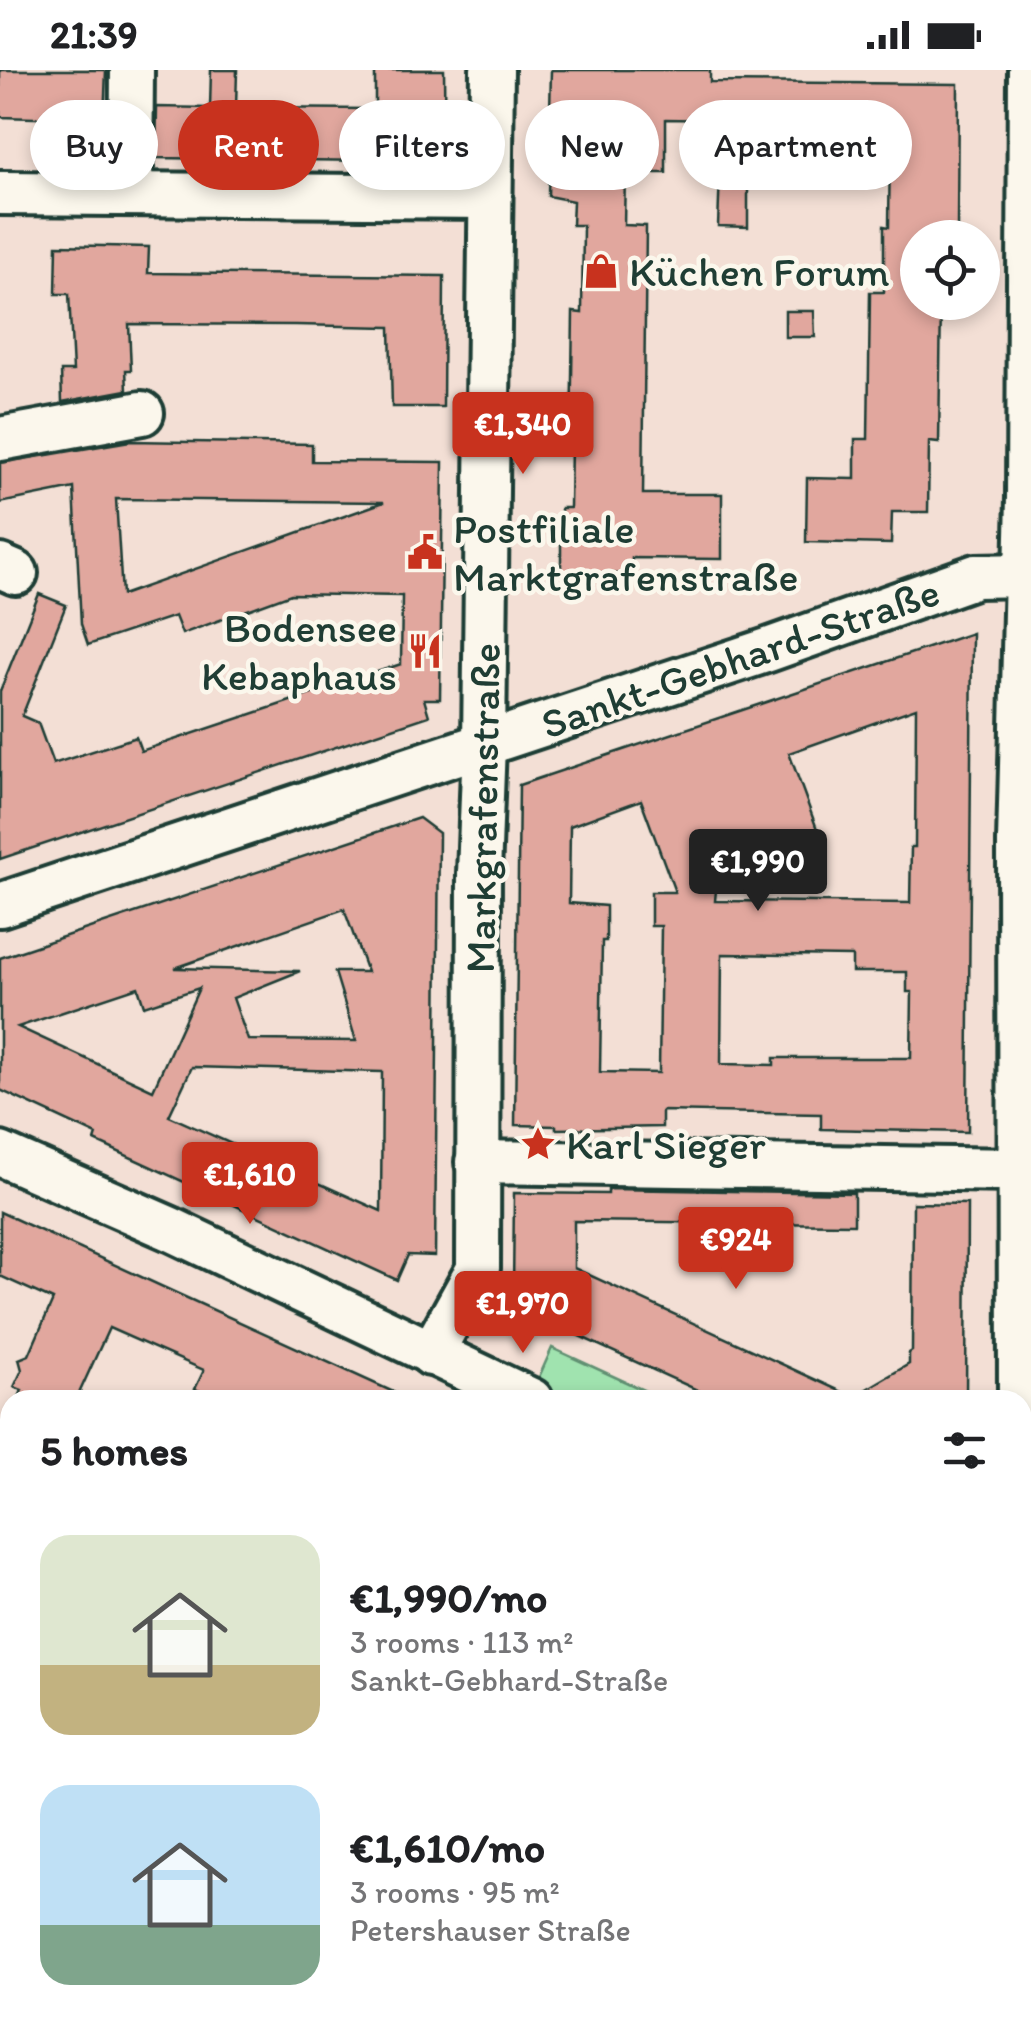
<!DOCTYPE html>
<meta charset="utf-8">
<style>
:root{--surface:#fff;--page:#f2f2f2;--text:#202124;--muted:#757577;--accent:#c8321e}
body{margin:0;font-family:Itim,sans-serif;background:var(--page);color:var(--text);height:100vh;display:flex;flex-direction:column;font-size:38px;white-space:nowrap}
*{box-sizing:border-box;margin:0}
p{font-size:32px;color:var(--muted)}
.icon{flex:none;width:55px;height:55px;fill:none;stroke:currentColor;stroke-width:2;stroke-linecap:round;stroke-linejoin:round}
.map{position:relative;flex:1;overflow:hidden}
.drawer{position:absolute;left:0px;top:1320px;width:1032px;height:642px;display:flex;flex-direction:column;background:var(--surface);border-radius:30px 30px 0 0;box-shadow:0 5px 15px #0003}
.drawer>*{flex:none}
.banner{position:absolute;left:30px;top:30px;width:972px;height:90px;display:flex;gap:20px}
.buttons{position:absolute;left:900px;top:150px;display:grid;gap:20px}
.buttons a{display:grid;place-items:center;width:100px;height:100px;border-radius:50%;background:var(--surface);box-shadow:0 5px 15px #0003;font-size:50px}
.price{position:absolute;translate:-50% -85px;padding:0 22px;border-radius:10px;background:var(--accent);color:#fff;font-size:32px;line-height:65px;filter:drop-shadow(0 2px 5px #0008)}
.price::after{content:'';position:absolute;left:50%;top:60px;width:30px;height:22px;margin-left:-15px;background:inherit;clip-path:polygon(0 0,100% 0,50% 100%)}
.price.selected{background:#222;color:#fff}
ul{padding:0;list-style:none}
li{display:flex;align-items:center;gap:30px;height:250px;padding:0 40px}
li span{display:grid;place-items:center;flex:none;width:280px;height:200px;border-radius:30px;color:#555}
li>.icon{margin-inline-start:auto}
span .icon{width:120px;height:120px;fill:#fffc;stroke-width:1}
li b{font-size:42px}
h2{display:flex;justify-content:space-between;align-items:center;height:120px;padding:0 40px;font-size:42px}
.chip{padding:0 35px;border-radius:45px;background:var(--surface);box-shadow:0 5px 15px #0003;font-size:35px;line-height:90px}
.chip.selected{background:var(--accent);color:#fff}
.status{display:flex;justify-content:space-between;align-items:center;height:70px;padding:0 50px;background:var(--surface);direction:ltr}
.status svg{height:28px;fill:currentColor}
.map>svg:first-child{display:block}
.green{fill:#a0e3af;stroke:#609072;stroke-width:2.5}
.building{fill:#e1a79e;stroke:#1f3d34;stroke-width:2.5;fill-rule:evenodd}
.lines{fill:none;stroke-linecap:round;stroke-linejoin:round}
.minor-casing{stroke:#1f3d34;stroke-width:50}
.minor{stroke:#fbf7ec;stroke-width:42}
.rail{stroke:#1f3d34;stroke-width:8;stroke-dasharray:15 8;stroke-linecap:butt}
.labels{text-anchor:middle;stroke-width:9;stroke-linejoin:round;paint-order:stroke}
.poi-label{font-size:42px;fill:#1f3d34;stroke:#fbf7ec;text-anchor:start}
.street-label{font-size:42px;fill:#1f3d34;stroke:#fbf7ec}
</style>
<div class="status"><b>21:39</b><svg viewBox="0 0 49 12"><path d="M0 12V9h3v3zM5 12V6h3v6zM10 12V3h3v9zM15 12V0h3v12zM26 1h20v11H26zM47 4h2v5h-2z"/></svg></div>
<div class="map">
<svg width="1031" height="1961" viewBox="0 0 1031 1961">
<rect width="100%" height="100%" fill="#f3dfd5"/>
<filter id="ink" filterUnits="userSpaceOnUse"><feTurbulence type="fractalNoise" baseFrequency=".01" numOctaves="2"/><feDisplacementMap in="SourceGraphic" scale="20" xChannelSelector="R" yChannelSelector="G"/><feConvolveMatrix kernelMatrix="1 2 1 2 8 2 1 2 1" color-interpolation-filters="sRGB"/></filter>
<g filter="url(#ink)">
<g class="green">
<path d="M552,1278l113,52h-99l-31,-14z"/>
<path d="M1031,1715v142l-8,13v-150z"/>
<path d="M0,1804l10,2v146l186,1 -8,8h-188z"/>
</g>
<g class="building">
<path d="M0,0h106l-2,50 -104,-3z"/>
<path d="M211,0h26l-1,38 139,1v-39h69l1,92 -289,-4 1,-51 53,1z"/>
<path d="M551,0h159v12l248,2 -1,144h-11v10h-28v64h23l-2,141 -10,-1 -1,70h-36l-1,32 -85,-2 1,-64 48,1v-40h13l2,-147h14v-66l5,1 1,-86h-142v86l-30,-1 4,-106 -56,-1v54h-41l-1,52 22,1 -3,268h79v65l-90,-1 -1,16 -70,-1v-65h9l3,-196 9,1 1,-88h-11l1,-24 -25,-5z"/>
<path d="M57,175l92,2 -1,26 296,3 -1,131h-51l-2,-80 -94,-2 -167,-1 2,46h-5l1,20 -65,12 -1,-31h12l-4,-77h-13z"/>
<path d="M785,241h29l1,26h-30z"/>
<path d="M130,371l182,3v17l131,1 -3,237h-16l5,17 -429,143v-168l39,-97 27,11 -44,111 16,7 15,41 83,-27 5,14 260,-87 1,-68 -111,-2 -109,40 -7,-18 -87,29 -7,-21 -7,-136 -74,15v-40zM116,429l268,3 -262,93z"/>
<path d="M972,563l-4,499 -147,-3v-15l-159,-3v16l-106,2v-3l-41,-1 4,-340zM916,638l-1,139h-4l-1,56 -195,-2 5,-54 70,-9 27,-9 -28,-76zM641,730l34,92h-24v34h10l-2,147 -59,-1 2,-131h4v-35l-37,-3 1,-77zM722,884l130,2v16h55v20h5l-1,66h-137v7l-53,-1z"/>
<path d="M419,748l20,15 -4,423 -27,-1 -11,25 -302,-139 2,-6 -97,-45v-132zM344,839l23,63h-32l21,69 -108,-1 -15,-42 67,-27 -125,-3zM138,917l6,19 55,-18 -46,102 -135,-63zM192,997l190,5 -1,139 -212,-95z"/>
<path d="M608,1119l246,4v31l-280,-3v47l279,129 56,-33v-11l3,-2 1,-148 54,1 -1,196h-247l-199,-91 -7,-14 1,-102 94,1z"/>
<path d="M0,1142l174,80 237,108h-191l-25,-11 9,-19 -95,-42 -33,72h-58l4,-10 -8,-3 8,-17 -3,-11 10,-4 24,-55 -53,-24z"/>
</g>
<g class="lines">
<defs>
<g id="minor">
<path d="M0,123l490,4"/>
<path d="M131,124l1,-124"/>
<path d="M0,369l142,-26"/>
<path d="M0,496l16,7"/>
<path d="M0,835l768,-255 208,-74 51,-1"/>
<path d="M0,1084l173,76 358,170"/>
<path d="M477,1092l542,8"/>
<path d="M431,1284l47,-85 1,-395 5,-130 8,-674"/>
<path d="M1020,1330l-1,-557 9,-345 2,-428"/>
<path d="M0,1390l10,5"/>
<path d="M1022,1542l9,4"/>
<path d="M1022,1578l9,4"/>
</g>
</defs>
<use href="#minor" class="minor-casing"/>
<use href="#minor" class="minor"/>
<g class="rail">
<path d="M1022,1914l9,-12"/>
<path d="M990,1961l6,-9"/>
</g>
</g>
</g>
<defs>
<symbol id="shop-bare" viewBox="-9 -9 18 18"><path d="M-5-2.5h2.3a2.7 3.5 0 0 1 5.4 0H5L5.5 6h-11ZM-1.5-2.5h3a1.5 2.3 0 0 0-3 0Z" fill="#c8321e" stroke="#fbf7ec" stroke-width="2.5" paint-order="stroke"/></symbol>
<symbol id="civic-bare" viewBox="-9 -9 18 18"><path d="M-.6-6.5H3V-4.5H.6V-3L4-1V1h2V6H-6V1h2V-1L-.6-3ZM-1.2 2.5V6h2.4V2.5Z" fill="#c8321e" stroke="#fbf7ec" stroke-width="2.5" paint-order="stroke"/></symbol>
<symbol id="restaurant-bare" viewBox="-9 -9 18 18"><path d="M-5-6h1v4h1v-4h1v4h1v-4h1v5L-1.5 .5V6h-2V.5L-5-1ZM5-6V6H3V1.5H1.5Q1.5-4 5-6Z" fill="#c8321e" stroke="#fbf7ec" stroke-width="2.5" paint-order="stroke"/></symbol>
<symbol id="sight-bare" viewBox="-9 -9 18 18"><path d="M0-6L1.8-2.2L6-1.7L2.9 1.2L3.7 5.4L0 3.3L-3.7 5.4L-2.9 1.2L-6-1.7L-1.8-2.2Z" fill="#c8321e" stroke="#fbf7ec" stroke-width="2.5" paint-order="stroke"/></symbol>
</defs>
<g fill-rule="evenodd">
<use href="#shop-bare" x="576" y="176" width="50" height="50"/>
<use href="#civic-bare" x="400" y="457" width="50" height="50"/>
<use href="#restaurant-bare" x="400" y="556" width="50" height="50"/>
<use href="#sight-bare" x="513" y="1049" width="50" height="50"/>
</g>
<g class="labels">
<g class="poi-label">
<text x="629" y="216">Küchen Forum</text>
<text x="453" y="473">Postfiliale<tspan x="453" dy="48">Marktgrafenstraße</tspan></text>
<text x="397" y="572" text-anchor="end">Bodensee<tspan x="397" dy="48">Kebaphaus</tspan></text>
<text x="566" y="1089">Karl Sieger</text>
</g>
<g class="street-label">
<text transform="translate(740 587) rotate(-19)" y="15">Sankt-Gebhard-Straße</text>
<text transform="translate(482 738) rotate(-89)" y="15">Markgrafenstraße</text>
</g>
</g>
</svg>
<div class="buttons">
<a><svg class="icon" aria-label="locate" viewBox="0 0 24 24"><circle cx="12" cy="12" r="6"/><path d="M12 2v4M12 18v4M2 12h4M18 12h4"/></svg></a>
</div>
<b class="price" style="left:523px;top:407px">€1,340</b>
<b class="price selected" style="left:758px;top:844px">€1,990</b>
<b class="price" style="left:250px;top:1157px">€1,610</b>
<b class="price" style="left:736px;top:1222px">€924</b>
<b class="price" style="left:523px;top:1286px">€1,970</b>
<div class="banner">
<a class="chip">Buy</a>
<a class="chip selected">Rent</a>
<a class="chip">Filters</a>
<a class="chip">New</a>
<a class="chip">Apartment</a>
</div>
<section class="drawer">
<h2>5 homes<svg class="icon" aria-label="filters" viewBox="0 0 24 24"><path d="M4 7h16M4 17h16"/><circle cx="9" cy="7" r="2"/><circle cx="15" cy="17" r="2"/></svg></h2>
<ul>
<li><span style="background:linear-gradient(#dfe7d0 65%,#c2b280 0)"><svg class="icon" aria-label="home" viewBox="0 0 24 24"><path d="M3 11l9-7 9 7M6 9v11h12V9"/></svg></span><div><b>€1,990/mo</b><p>3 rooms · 113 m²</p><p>Sankt-Gebhard-Straße</p></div></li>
<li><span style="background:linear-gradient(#bfe0f5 70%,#7fa58c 0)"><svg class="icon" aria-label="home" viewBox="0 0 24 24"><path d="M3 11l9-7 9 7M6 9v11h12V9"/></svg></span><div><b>€1,610/mo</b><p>3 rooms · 95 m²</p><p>Petershauser Straße</p></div></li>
</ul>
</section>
</div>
